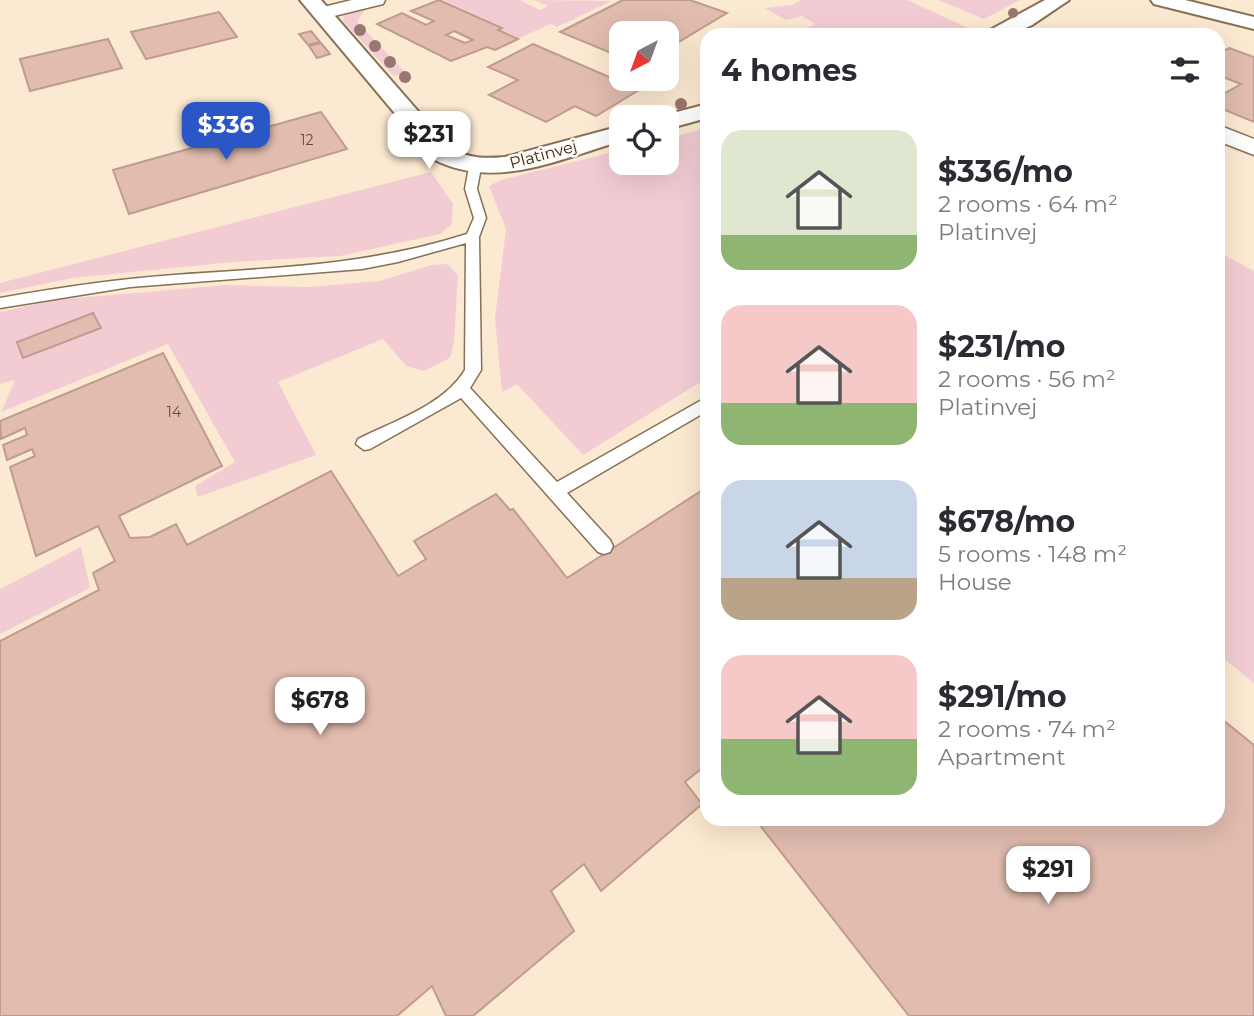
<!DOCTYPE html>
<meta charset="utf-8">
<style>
:root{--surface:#fff;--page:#f2f2f3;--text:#2b2b33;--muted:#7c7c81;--accent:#2b56c5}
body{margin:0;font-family:Montserrat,sans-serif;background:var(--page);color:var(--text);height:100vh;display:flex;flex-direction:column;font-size:26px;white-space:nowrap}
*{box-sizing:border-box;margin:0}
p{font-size:23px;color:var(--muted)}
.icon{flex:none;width:38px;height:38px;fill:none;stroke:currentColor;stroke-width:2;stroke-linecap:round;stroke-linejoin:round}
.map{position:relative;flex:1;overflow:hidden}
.panel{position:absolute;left:700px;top:28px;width:525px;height:798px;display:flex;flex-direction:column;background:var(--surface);border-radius:21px;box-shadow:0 7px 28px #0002}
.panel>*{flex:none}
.needle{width:46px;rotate:221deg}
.tools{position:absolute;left:609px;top:21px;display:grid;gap:14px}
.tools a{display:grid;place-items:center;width:70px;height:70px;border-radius:14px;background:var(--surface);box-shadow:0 7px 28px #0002;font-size:35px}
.price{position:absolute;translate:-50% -60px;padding:0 16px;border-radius:14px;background:#fff;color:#222;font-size:23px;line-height:46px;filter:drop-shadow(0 2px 4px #0008)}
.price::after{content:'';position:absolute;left:50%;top:42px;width:21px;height:16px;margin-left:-10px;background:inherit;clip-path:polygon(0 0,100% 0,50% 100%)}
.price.active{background:var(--accent);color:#fff}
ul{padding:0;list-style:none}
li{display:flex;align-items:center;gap:21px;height:175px;padding:0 21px}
li span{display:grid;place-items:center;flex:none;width:196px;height:140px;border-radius:21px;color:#555}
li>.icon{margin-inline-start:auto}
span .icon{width:84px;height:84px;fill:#fffc;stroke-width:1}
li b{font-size:30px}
h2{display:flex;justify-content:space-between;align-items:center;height:84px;padding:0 21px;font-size:30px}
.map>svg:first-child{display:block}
.green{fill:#f3ccd3}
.building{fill:#e1bcaf;stroke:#c09b8f;stroke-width:2;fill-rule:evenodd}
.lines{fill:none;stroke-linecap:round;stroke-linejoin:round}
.service-casing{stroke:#867156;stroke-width:3}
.minor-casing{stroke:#867156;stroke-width:3}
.tertiary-casing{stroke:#867156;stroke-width:4}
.secondary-casing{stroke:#867156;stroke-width:4}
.service{fill:#fff;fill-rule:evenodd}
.minor{fill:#fff;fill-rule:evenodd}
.tertiary{fill:#fff;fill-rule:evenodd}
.secondary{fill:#fff;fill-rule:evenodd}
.tree{fill:#997672}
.labels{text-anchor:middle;stroke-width:5;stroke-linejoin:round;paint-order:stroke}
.number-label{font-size:14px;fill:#5e4e42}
.far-street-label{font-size:16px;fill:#332a1e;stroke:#fef9f3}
</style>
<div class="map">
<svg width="1254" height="1016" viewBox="0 0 1254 1016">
<rect width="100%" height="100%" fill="#fce9d1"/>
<g class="green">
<path d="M443,0h77l20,10 8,-4 -14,-6 78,1 -55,26 -7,-3 -32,15 -20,-9 4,-3z"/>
<path d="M801,0h106l68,31 -15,4h-159v-4l14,-7 -13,-8 -16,4 -22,-12 28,-3z"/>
<path d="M938,0h82l-36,19z"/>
<path d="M374,3l4,3 -13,3 -8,13 48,50 -11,4 -51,-55 1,-6z"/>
<path d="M707,128v250l-124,77 -66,-71 -15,8 -7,-73 11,-90 -17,-43 12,-6 120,-30v13h46v-25z"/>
<path d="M431,172l22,32 -1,20 -12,10 -100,22 -107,6 -161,16 -72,15v-10z"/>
<path d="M1218,252l36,19v412l-36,-29z"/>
<path d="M448,264l10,12 -4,67 -4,15 -26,13 -18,-5 -23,-27 -105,43 38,73 -118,42 -3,-11 40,-24 -67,-118 -167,68 14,-32 -15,4v-72l54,-12 172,-15 82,2 72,-6 51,-16z"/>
<path d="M81,547l9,41 -90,46v-45z"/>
</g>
<g class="building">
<path d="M439,0l63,28 -4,2 20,9 -23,11 -8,-3 -36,14 -74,-37 25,-11 24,12 8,-4 -23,-10zM454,31l19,9 -8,3 -19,-8z"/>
<path d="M623,0h67l37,13 -60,36v-16h-46v24l-61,-25z"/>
<path d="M219,12l18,25 -91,22 -15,-27z"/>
<path d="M311,31l9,11 -12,3 -9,-11z"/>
<path d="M108,39l14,29 -92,23 -10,-32z"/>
<path d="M321,43l9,11 -13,4 -8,-12z"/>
<path d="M533,44l106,46 -43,26 -21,-10 -29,16 -57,-27 29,-15 -30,-13z"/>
<path d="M1229,48l25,9v65l-36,-15v-10l23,-13 -23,-9v-21z"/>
<path d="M321,112l26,37 -218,65 -16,-44z"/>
<path d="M93,313l8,15 -78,30 -6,-16z"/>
<path d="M163,353l59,113 -103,50 11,22 20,-1 26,-13 11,21 144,-74 67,105 28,-17 -12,-18 82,-47 14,16 3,-1 54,69 140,-91v277l-22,18 17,22 -101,87 -17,-27 -33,27 23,40 -101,85h-27l-14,-30 -35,30h-397v-375l99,-51 -6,-17 22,-12 -17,-35 -62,30 -26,-89 25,-11 -3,-7 -25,11 -4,-15 24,-10 -2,-7 -24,11 -1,-18z"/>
<path d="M1218,716l36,29v271h-345l-154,-197h463z"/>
</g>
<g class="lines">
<defs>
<path id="service" d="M475,163l6,4 -4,22 9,29 -7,19 2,133 -11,18 87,94 150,-85v14l-140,82 43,47 3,6 -3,6 -6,2 -6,-2 -137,-154 -91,51 -6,1 -8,-6 2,-5c36,-18 86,-34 107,-69l1,-127 -68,19 -36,7 -232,18 -130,21v-10c57,-10 115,-19 174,-23 100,-7 197,-10 293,-41l7,-16 -9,-29 4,-22z"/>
<g id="minor">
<path d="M352,0h33l-2,4 -61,15 -10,-6 3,-4z"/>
<path d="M1218,125l36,14v16l-36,-14z"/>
</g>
<g id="tertiary">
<path d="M300,0h21l130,149c19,9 33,10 54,8l116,-31v15c-61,18 -127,50 -188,18z"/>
<path d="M1045,0h24l-37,25 -22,10h-29z"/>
<path d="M707,104v14l-40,11v-12h-9z"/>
</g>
<path id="secondary" d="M1151,0h34l69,17v12l-100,-25z"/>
</defs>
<use href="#service" class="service-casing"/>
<use href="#minor" class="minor-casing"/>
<use href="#tertiary" class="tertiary-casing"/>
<use href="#secondary" class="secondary-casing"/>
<use href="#service" class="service"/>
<use href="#minor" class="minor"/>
<use href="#tertiary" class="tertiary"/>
<use href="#secondary" class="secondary"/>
</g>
<g class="tree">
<circle cx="1013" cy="13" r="5"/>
<circle cx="360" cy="30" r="6"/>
<circle cx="375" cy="46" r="6"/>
<circle cx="390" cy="62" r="6"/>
<circle cx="405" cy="77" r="6"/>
<circle cx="681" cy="104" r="6"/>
</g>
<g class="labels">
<g class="number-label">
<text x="307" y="145">12</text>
<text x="174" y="417">14</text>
</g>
<g class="far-street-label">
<text transform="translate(543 154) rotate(-15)" y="6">Platinvej</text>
</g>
</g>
</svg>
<div class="tools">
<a><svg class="needle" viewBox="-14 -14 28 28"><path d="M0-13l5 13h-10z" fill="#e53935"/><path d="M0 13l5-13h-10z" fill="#7c7c81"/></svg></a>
<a><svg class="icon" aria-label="locate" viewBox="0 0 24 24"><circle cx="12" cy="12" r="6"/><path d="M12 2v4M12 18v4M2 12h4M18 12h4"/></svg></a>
</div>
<b class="price active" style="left:226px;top:162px">$336</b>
<b class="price" style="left:429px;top:171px">$231</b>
<b class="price" style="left:320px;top:737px">$678</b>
<b class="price" style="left:1048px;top:906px">$291</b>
<section class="panel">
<h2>4 homes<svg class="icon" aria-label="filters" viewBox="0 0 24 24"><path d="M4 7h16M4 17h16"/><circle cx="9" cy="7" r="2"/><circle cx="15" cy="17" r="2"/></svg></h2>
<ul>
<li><span style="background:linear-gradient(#dfe7d0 75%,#8fb573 0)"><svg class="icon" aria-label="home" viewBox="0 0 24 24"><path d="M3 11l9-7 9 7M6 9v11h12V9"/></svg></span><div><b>$336/mo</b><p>2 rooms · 64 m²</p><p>Platinvej</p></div></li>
<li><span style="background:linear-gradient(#f6c9c9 70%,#8fb573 0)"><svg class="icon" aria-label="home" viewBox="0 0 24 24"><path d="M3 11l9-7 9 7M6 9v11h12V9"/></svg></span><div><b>$231/mo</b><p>2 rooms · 56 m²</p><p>Platinvej</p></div></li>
<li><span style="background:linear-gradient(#c9d6e8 70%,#b9a48a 0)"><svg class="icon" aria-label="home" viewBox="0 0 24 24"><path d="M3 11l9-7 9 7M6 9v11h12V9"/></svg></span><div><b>$678/mo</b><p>5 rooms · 148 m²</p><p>House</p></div></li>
<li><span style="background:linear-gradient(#f6c9c9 60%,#8fb573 0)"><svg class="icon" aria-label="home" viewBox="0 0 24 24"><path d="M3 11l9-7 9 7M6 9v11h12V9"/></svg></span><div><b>$291/mo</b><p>2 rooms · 74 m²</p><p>Apartment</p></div></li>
</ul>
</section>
</div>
